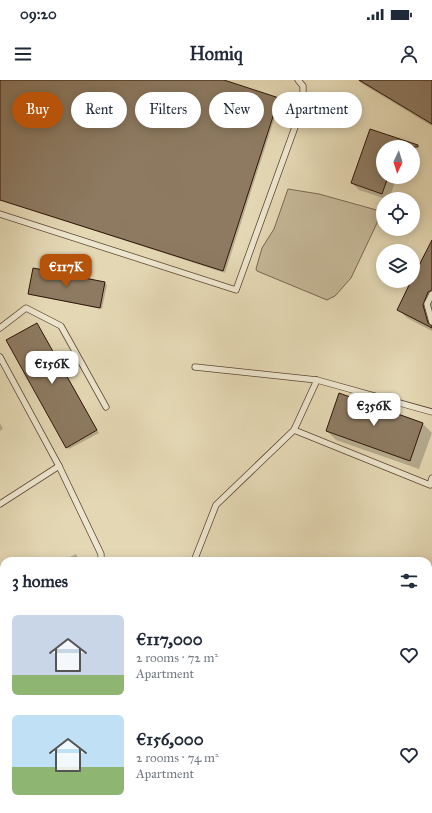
<!DOCTYPE html>
<meta charset="utf-8">
<style>
:root{--surface:#fff;--page:#f6f6f7;--text:#1f2937;--muted:#747a83;--accent:#b45309}
body{margin:0;font-family:"IM FELL Great Primer",serif;background:var(--page);color:var(--text);height:100vh;display:flex;flex-direction:column;font-size:15px;white-space:nowrap}
*{box-sizing:border-box;margin:0}
p{font-size:13px;color:var(--muted)}
.icon{flex:none;width:22px;height:22px;fill:none;stroke:currentColor;stroke-width:2;stroke-linecap:round;stroke-linejoin:round}
.map{position:relative;flex:1;overflow:hidden}
.details{position:absolute;left:0px;top:477px;width:432px;height:256px;display:flex;flex-direction:column;background:var(--surface);border-radius:12px 12px 0 0;box-shadow:0 2px 10px #0003}
.details>*{flex:none}
.banner{position:absolute;left:12px;top:12px;width:408px;height:36px;display:flex;gap:8px}
.needle{width:26px;rotate:184deg}
.controls{position:absolute;left:376px;top:60px;display:grid;gap:8px}
.controls a{display:grid;place-items:center;width:44px;height:44px;border-radius:50%;background:var(--surface);box-shadow:0 2px 10px #0003;font-size:20px}
.price{position:absolute;translate:-50% -34px;padding:0 9px;border-radius:8px;background:#fff;color:#222;font-size:13px;line-height:26px;filter:drop-shadow(0 1px 2px #0008)}
.price::after{content:'';position:absolute;left:50%;top:24px;width:12px;height:9px;margin-left:-6px;background:inherit;clip-path:polygon(0 0,100% 0,50% 100%)}
.price.on{background:var(--accent);color:#fff}
ul{padding:0;list-style:none}
li{display:flex;align-items:center;gap:12px;height:100px;padding:0 12px}
li span{display:grid;place-items:center;flex:none;width:112px;height:80px;border-radius:6px;color:#555}
li>.icon{margin-inline-start:auto}
span .icon{width:48px;height:48px;fill:#fffc;stroke-width:1}
li b{font-size:17px}
h2{display:flex;justify-content:space-between;align-items:center;height:48px;padding:0 12px;font-size:17px}
.pill{padding:0 14px;border-radius:18px;background:var(--surface);box-shadow:0 2px 10px #0003;font-size:14px;line-height:36px}
.pill.on{background:var(--accent);color:#fff}
.status{display:flex;justify-content:space-between;align-items:center;height:28px;padding:0 20px;background:var(--surface);direction:ltr}
.status svg{height:11px;fill:currentColor}
header{display:flex;justify-content:space-between;align-items:center;height:52px;padding:0 12px;background:var(--surface);font-size:18px;font-weight:700}
.map>svg:first-child{display:block}
.green{fill:#c5b797;stroke:#7a6650}
.shadow{fill:#0003}
.building{fill:#8d7a61;stroke:#2f1508}
.lines{fill:none;stroke-linecap:round;stroke-linejoin:round}
.service-casing{stroke:#5c4633;stroke-width:7}
.minor-casing{stroke:#5c4633;stroke-width:12}
.service{stroke:#ede6ce;stroke-width:5.5}
.minor{stroke:#ede6ce;stroke-width:11}
.rail{stroke:#2f1508;stroke-width:3;stroke-dasharray:7 7;stroke-linecap:butt}
</style>
<div class="status"><b>09:20</b><svg viewBox="0 0 49 12"><path d="M0 12V9h3v3zM5 12V6h3v6zM10 12V3h3v9zM15 12V0h3v12zM26 1h20v11H26zM47 4h2v5h-2z"/></svg></div>
<header><svg class="icon" aria-label="menu" viewBox="0 0 24 24"><path d="M4 6h16M4 12h16M4 18h16"/></svg>Homiq<svg class="icon" aria-label="person" viewBox="0 0 24 24"><circle cx="12" cy="8" r="4"/><path d="M4 21q1-7 8-7t8 7"/></svg></header>
<div class="map">
<svg width="432" height="733" viewBox="0 0 432 733">
<rect width="100%" height="100%" fill="#e4d8b4"/>
<filter id="stains"><feTurbulence type="fractalNoise" baseFrequency=".005" numOctaves="4"/><feColorMatrix values="0 0 0 0 .2 0 0 0 0 .09 0 0 0 0 .02 0 0 0 .5 -.17"/></filter>
<radialGradient id="worn" r=".72"><stop offset=".6" stop-color="#630" stop-opacity="0"/><stop offset="1" stop-color="#630" stop-opacity=".3"/></radialGradient>
<path class="green" d="M288,109l31,5 61,17 -3,12 -26,55 -16,18 -8,4 -70,-29 -1,-2 6,-21 12,-19z"/>
<g class="shadow">
<path d="M0,0h220l58,19 2,2 -55,172 -225,-73z"/>
<path d="M358,0h74v46l-71,-43z"/>
<path d="M370,50l37,17h-24v30h14l-8,22h-3l-27,-9 -7,-7z"/>
<path d="M432,163v88l-25,-13 -9,-9z"/>
<path d="M33,189l72,14 2,2 -5,24 -71,-14 -2,-2z"/>
<path d="M38,246l61,107 -30,16 -2,-2z"/>
<path d="M340,315l83,29 9,9 -13,36 -83,-29 -9,-9z"/>
<path d="M0,343l3,6 -3,2z"/>
<path d="M76,474l4,7h-18z"/>
<path d="M0,583h4v38l-4,-1z"/>
<path d="M428,587l4,1v69l-4,11z"/>
</g>
<g class="building">
<path d="M0,0h224l55,18 -56,173 -223,-71z"/>
<path d="M359,0h73v44z"/>
<path d="M370,49l48,16v2h-35v30h5l-6,17 -31,-11z"/>
<path d="M432,160v50l-4,2 -5,13 5,18 4,3v2l-35,-18 14,-29h2v-4z"/>
<path d="M33,188l72,14 -5,26 -72,-14z"/>
<path d="M37,243l60,107 -31,18 -60,-108z"/>
<path d="M339,313l84,30 -13,38 -84,-30z"/>
</g>
<g class="lines">
<defs>
<g id="service">
<path d="M0,134l236,76 67,-185v-19l-5,-6"/>
<path d="M432,214l-5,10 5,18"/>
<path d="M0,248l26,-20 35,18 45,81"/>
<path d="M0,277l59,109 42,88v7"/>
<path d="M195,287l122,13 115,32"/>
<path d="M294,350l23,-50"/>
<path d="M0,424l59,-38"/>
<path d="M194,481l22,-56 78,-75 136,55 2,-7"/>
<path d="M0,570l4,2"/>
<path d="M64,729v4"/>
</g>
<g id="minor">
<path d="M0,632l4,1"/>
<path d="M373,729l10,4"/>
</g>
</defs>
<use href="#service" class="service-casing"/>
<use href="#minor" class="minor-casing"/>
<use href="#service" class="service"/>
<use href="#minor" class="minor"/>
<g class="rail">
<path d="M0,660l4,2"/>
<path d="M139,729l5,4"/>
</g>
</g>
<rect width="100%" height="100%" filter="url(#stains)"/>
<rect width="100%" height="100%" fill="url(#worn)"/>
</svg>
<div class="controls">
<a><svg class="needle" viewBox="-14 -14 28 28"><path d="M0-13l5 13h-10z" fill="#e53935"/><path d="M0 13l5-13h-10z" fill="#747a83"/></svg></a>
<a><svg class="icon" aria-label="locate" viewBox="0 0 24 24"><circle cx="12" cy="12" r="6"/><path d="M12 2v4M12 18v4M2 12h4M18 12h4"/></svg></a>
<a><svg class="icon" aria-label="layers" viewBox="0 0 24 24"><path d="M12 4l9 5-9 5-9-5zM3 14l9 5 9-5"/></svg></a>
</div>
<b class="price on" style="left:66px;top:208px">€117K</b>
<b class="price" style="left:52px;top:305px">€156K</b>
<b class="price" style="left:374px;top:347px">€356K</b>
<div class="banner">
<a class="pill on">Buy</a>
<a class="pill">Rent</a>
<a class="pill">Filters</a>
<a class="pill">New</a>
<a class="pill">Apartment</a>
</div>
<section class="details">
<h2>3 homes<svg class="icon" aria-label="filters" viewBox="0 0 24 24"><path d="M4 7h16M4 17h16"/><circle cx="9" cy="7" r="2"/><circle cx="15" cy="17" r="2"/></svg></h2>
<ul>
<li><span style="background:linear-gradient(#c9d6e8 75%,#8fb573 0)"><svg class="icon" aria-label="home" viewBox="0 0 24 24"><path d="M3 11l9-7 9 7M6 9v11h12V9"/></svg></span><div><b>€117,000</b><p>2 rooms · 72 m²</p><p>Apartment</p></div><svg class="icon" aria-label="heart" viewBox="0 0 24 24"><path d="M12 20l-8-8c-3-5 5-10 8-4 3-6 11-1 8 4z"/></svg></li>
<li><span style="background:linear-gradient(#bfe0f5 65%,#8fb573 0)"><svg class="icon" aria-label="home" viewBox="0 0 24 24"><path d="M3 11l9-7 9 7M6 9v11h12V9"/></svg></span><div><b>€156,000</b><p>2 rooms · 74 m²</p><p>Apartment</p></div><svg class="icon" aria-label="heart" viewBox="0 0 24 24"><path d="M12 20l-8-8c-3-5 5-10 8-4 3-6 11-1 8 4z"/></svg></li>
</ul>
</section>
</div>
